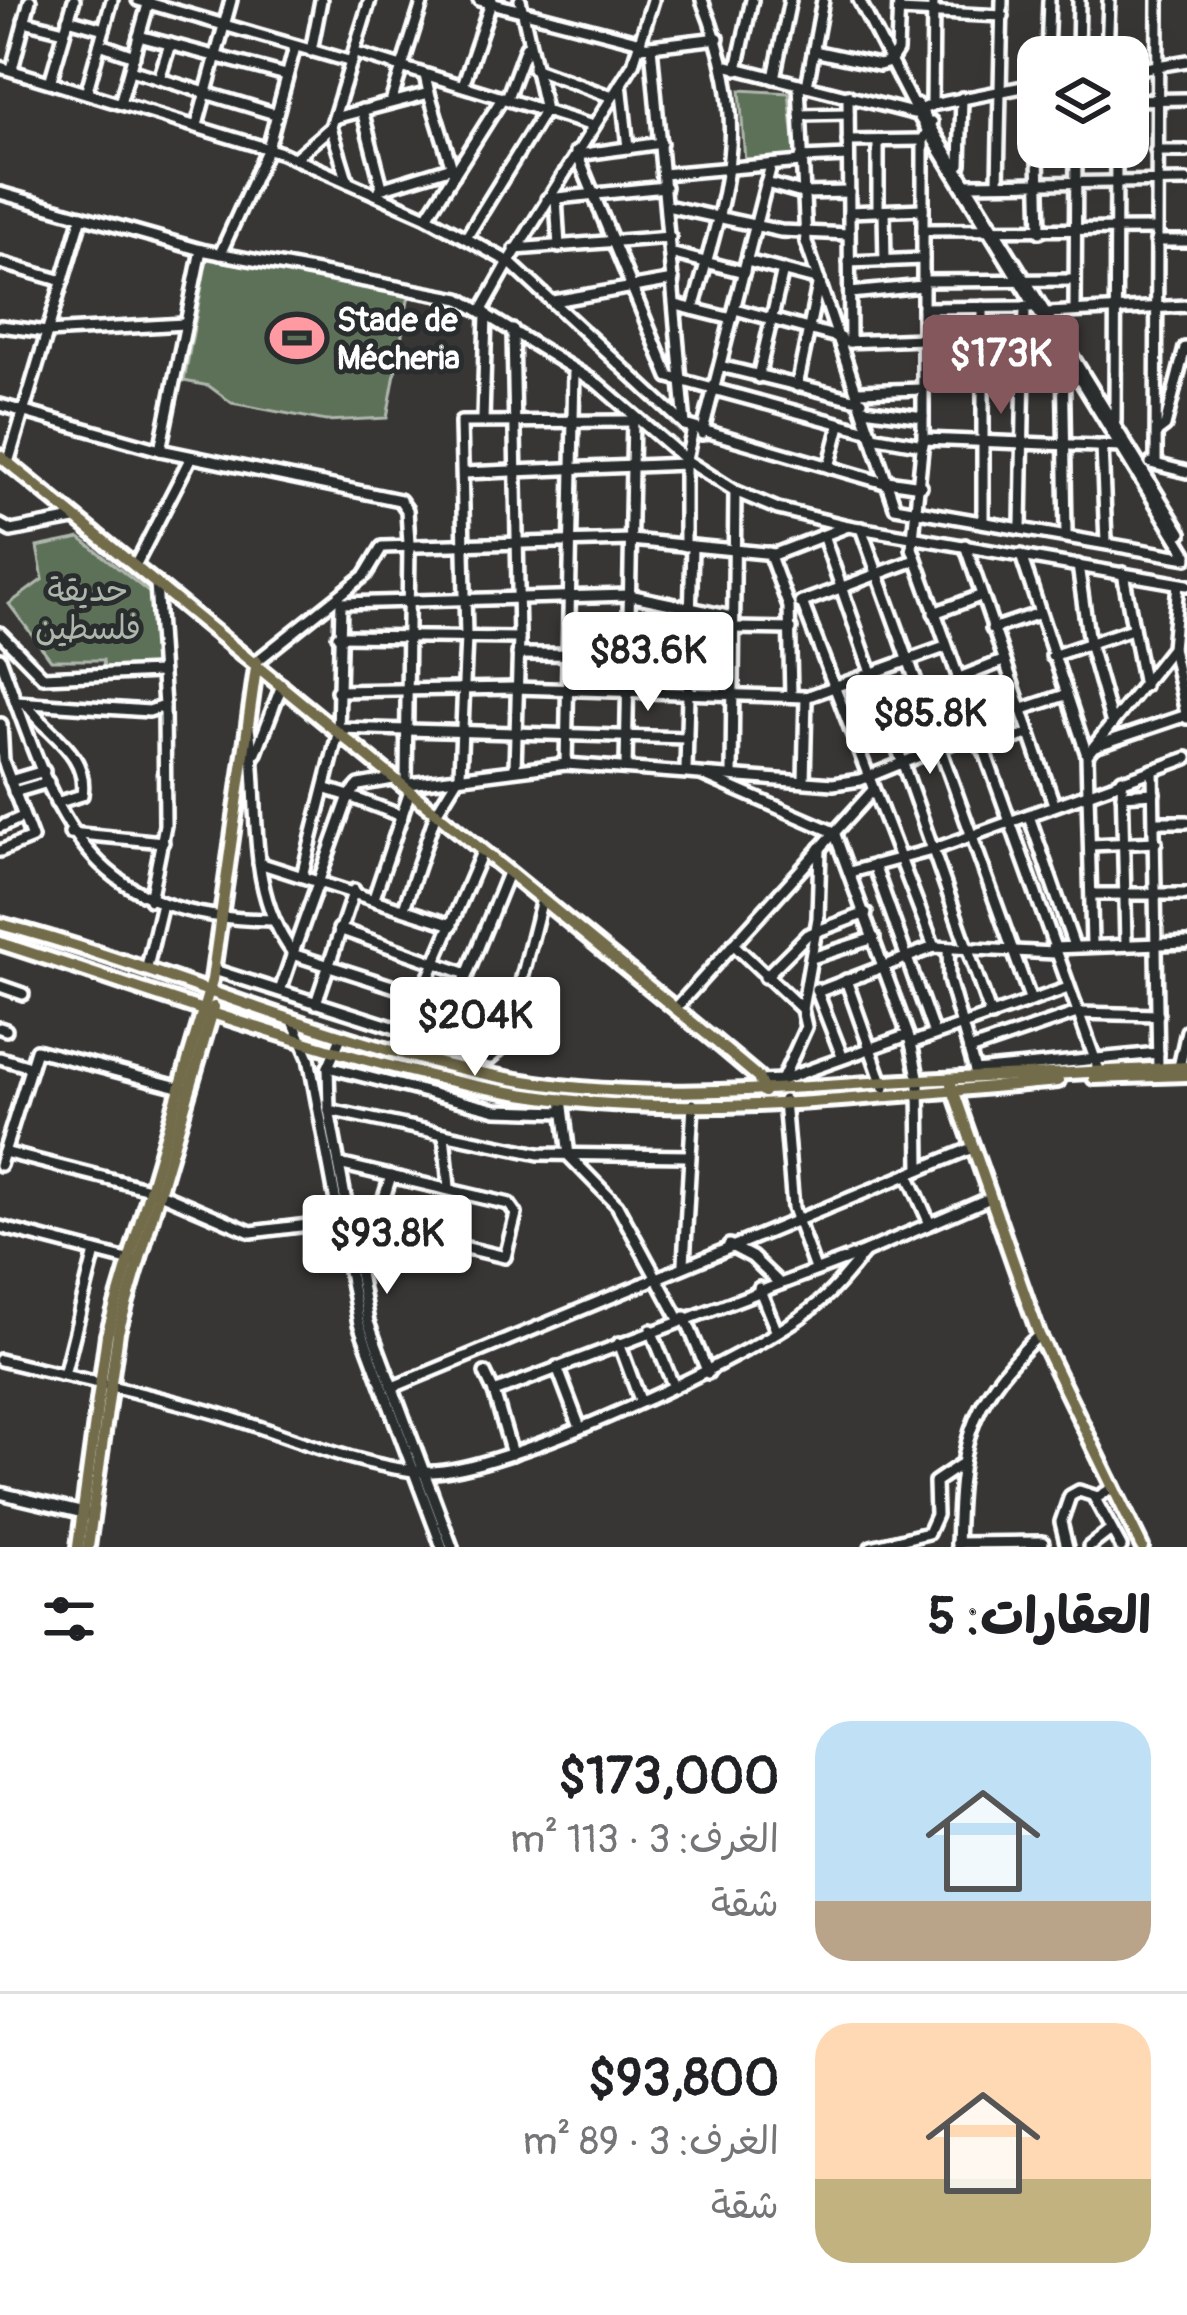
<!DOCTYPE html>
<html lang="ar">
<meta charset="utf-8">
<style>
:root{--surface:#fff;--page:#f2f2f2;--text:#202124;--muted:#757577;--line:#e0e0e0;--accent:#84575d}
body{margin:0;font-family:Pangolin,"Playpen Sans Arabic",sans-serif;background:var(--page);color:var(--text);direction:rtl;height:100vh;display:flex;flex-direction:column;font-size:45px;white-space:nowrap}
*{box-sizing:border-box;margin:0}
p{font-size:39px;color:var(--muted)}
.icon{flex:none;width:66px;height:66px;fill:none;stroke:currentColor;stroke-width:2;stroke-linecap:round;stroke-linejoin:round}
.map{position:relative;height:1547px;overflow:hidden;direction:ltr}
.panel{display:flex;flex-direction:column;background:var(--surface);flex:1}
.panel>*{flex:none}
.tools{position:absolute;left:1017px;top:36px;display:grid;gap:24px}
.tools a{display:grid;place-items:center;width:132px;height:132px;border-radius:24px;background:var(--surface);box-shadow:0 12px 48px #0002;font-size:60px}
.price{position:absolute;translate:-50% -102px;padding:0 27px;border-radius:12px;background:#fff;color:#222;font-size:39px;line-height:78px;filter:drop-shadow(0 3px 6px #0008)}
.price::after{content:'';position:absolute;left:50%;top:72px;width:36px;height:27px;margin-left:-18px;background:inherit;clip-path:polygon(0 0,100% 0,50% 100%)}
.price.current{background:var(--accent);color:#fff}
ul{padding:0;list-style:none}
li{display:flex;align-items:center;gap:36px;height:300px;padding:0 36px}
li+li{border-top:3px solid var(--line)}
li span{display:grid;place-items:center;flex:none;width:336px;height:240px;border-radius:36px;color:#555}
li>.icon{margin-inline-start:auto}
span .icon{width:144px;height:144px;fill:#fffc;stroke-width:1}
li b{font-size:51px}
h2{display:flex;justify-content:space-between;align-items:center;height:144px;padding:0 36px;font-size:51px}
.map>svg:first-child{display:block}
.green{fill:#5d6f58;stroke:#aeb7ac;stroke-width:3}
.lines{fill:none;stroke-linecap:round;stroke-linejoin:round}
.minor-casing{stroke:#fff;stroke-width:18}
.major-casing{stroke:#fff;stroke-width:20}
.minor{stroke:#2a2d2e;stroke-width:9}
.major{stroke:#726c4b;stroke-width:10}
.labels{text-anchor:middle;stroke-width:10;stroke-linejoin:round;paint-order:stroke}
.poi-label{font-size:33px;font-weight:bold;fill:#fff;stroke:#2a2d2e;text-anchor:start}
.park-label{font-size:33px;fill:#aeb7ac;stroke:#2a2d2e}
</style>
<div class="map">
<svg width="1187" height="1547" viewBox="0 0 1187 1547">
<rect width="100%" height="100%" fill="#373635"/>
<filter id="ink" filterUnits="userSpaceOnUse"><feTurbulence type="fractalNoise" baseFrequency=".00833" numOctaves="2"/><feDisplacementMap in="SourceGraphic" scale="24" xChannelSelector="R" yChannelSelector="G"/><feConvolveMatrix kernelMatrix="1 2 1 2 8 2 1 2 1" color-interpolation-filters="sRGB"/></filter>
<g filter="url(#ink)">
<g class="green">
<path d="M740,90l49,3 7,66 -51,3z"/>
<path d="M207,259l202,36 -22,123 -61,3 -94,-18 -23,-17 -25,-5z"/>
<path d="M80,538l72,57 5,73 -53,2 -1,-10h-52l-42,-56 34,-25 -6,-32z"/>
</g>
<g class="lines">
<defs>
<g id="minor">
<path d="M138,0l214,62"/>
<path d="M479,0l162,42"/>
<path d="M859,0l58,113 270,442"/>
<path d="M899,11l104,5"/>
<path d="M68,19l36,10"/>
<path d="M24,21l40,10"/>
<path d="M139,36l147,39"/>
<path d="M100,44l34,12"/>
<path d="M651,46l67,-8"/>
<path d="M640,47l11,-1 34,379"/>
<path d="M311,51l10,-51"/>
<path d="M814,51l65,14 11,-3 7,-11 2,-51"/>
<path d="M356,53l237,73"/>
<path d="M1047,57l2,-57"/>
<path d="M1078,57l1,-57"/>
<path d="M1107,57l2,-57"/>
<path d="M728,66l185,47 19,-8 106,-21"/>
<path d="M0,67l282,86 145,64 82,45 124,-198 20,-64"/>
<path d="M533,68l79,29"/>
<path d="M12,69l18,-69"/>
<path d="M737,69l15,-69"/>
<path d="M130,70l145,44"/>
<path d="M1128,71l59,-10"/>
<path d="M774,78l16,-78"/>
<path d="M51,79l23,-79"/>
<path d="M159,79l11,-35"/>
<path d="M621,83l7,65"/>
<path d="M799,84l7,158 89,265 292,51"/>
<path d="M1036,84l4,148"/>
<path d="M463,85l29,-85"/>
<path d="M807,86l16,-86"/>
<path d="M87,90l25,-90"/>
<path d="M429,93l25,82"/>
<path d="M848,95l2,247"/>
<path d="M507,98l19,-51"/>
<path d="M121,100l28,-99"/>
<path d="M1128,100l59,-1"/>
<path d="M391,102l32,-102"/>
<path d="M917,104l264,429"/>
<path d="M932,105l1,-105"/>
<path d="M362,110l20,77"/>
<path d="M800,115l48,-1"/>
<path d="M334,118l95,-25 -4,-18"/>
<path d="M932,122l-9,18v299l-11,109 188,525"/>
<path d="M197,125l34,-125"/>
<path d="M848,141l75,-1"/>
<path d="M1156,151h31"/>
<path d="M576,152l93,225 202,55"/>
<path d="M578,155l83,-12"/>
<path d="M295,158l36,-31"/>
<path d="M801,158l47,-2"/>
<path d="M960,164l2,-66"/>
<path d="M663,174l138,-12"/>
<path d="M348,182l-17,-55 39,-127"/>
<path d="M766,183l36,10 47,-1"/>
<path d="M998,183l4,-183"/>
<path d="M969,184l218,-3"/>
<path d="M380,189l69,-21"/>
<path d="M0,193l201,57 259,49 138,85 88,76 49,31 43,18 70,17 339,59"/>
<path d="M556,198l3,49"/>
<path d="M547,199l118,-12"/>
<path d="M667,206l114,25 68,3"/>
<path d="M878,211v-70"/>
<path d="M884,211l1,50"/>
<path d="M849,212l74,-3"/>
<path d="M427,217l76,-120"/>
<path d="M923,230l233,-1"/>
<path d="M466,238l79,-128 -25,-110"/>
<path d="M1156,241h31"/>
<path d="M515,249l155,-12"/>
<path d="M670,253l74,19"/>
<path d="M220,254l48,-106 27,-101"/>
<path d="M747,261l72,19 -22,106"/>
<path d="M849,262l74,-3"/>
<path d="M0,263l63,18"/>
<path d="M923,281l152,-1"/>
<path d="M850,293l73,-7"/>
<path d="M554,301l119,-21"/>
<path d="M676,305l56,14"/>
<path d="M923,308l108,-1"/>
<path d="M693,309c35,-124 59,-184 9,-309"/>
<path d="M735,309l106,29"/>
<path d="M482,310l27,-48 176,163 203,59"/>
<path d="M1075,311l1,-164"/>
<path d="M1048,313l139,-7"/>
<path d="M0,326l47,6 137,-8"/>
<path d="M513,330l6,308 -4,130"/>
<path d="M845,342l78,-3"/>
<path d="M1063,353l3,181"/>
<path d="M720,366l142,35"/>
<path d="M758,377l25,-107"/>
<path d="M858,391l65,-2"/>
<path d="M0,405l160,45 240,50 7,10 2,34 -3,239"/>
<path d="M864,409l59,8"/>
<path d="M483,420l3,-107"/>
<path d="M1115,421l1,-274"/>
<path d="M1157,432l8,-6 20,-78"/>
<path d="M702,434l69,-269"/>
<path d="M872,436l51,9"/>
<path d="M923,439l198,8"/>
<path d="M1102,446l4,96"/>
<path d="M160,450l41,-200"/>
<path d="M8,463l74,-247"/>
<path d="M1151,463l36,9"/>
<path d="M1156,464l2,-464"/>
<path d="M829,467l11,-42"/>
<path d="M464,473l221,-9"/>
<path d="M887,481l34,5"/>
<path d="M983,519v-212"/>
<path d="M0,525l11,6 63,-12"/>
<path d="M1021,526l4,-219"/>
<path d="M861,528l170,473"/>
<path d="M824,538l167,478"/>
<path d="M965,545l89,259"/>
<path d="M685,546v-82l8,-35"/>
<path d="M769,553l20,54 2,89"/>
<path d="M1021,555l66,200"/>
<path d="M1078,565l11,78 23,81"/>
<path d="M135,566l56,-109"/>
<path d="M1123,573l21,113"/>
<path d="M802,602l132,345"/>
<path d="M800,603l115,-43"/>
<path d="M934,613l46,-17"/>
<path d="M734,628l57,1"/>
<path d="M992,629l45,-15"/>
<path d="M0,633l43,44 117,-5"/>
<path d="M338,636l181,2"/>
<path d="M1172,648l15,70"/>
<path d="M518,654l169,1"/>
<path d="M1052,656l80,-27"/>
<path d="M0,658c56,154 79,261 272,262"/>
<path d="M257,661l108,-86 17,-28 249,-7 144,14 73,-28"/>
<path d="M957,679l46,-18"/>
<path d="M337,691l179,-3 290,9 139,-50"/>
<path d="M16,702l133,9 15,-5 -8,-123"/>
<path d="M26,703c18,30 63,48 56,92l-26,8"/>
<path d="M1020,710l45,-15"/>
<path d="M249,728c12,75 -5,160 44,225l-12,35"/>
<path d="M338,728l349,10"/>
<path d="M1095,746l92,-31"/>
<path d="M982,749l46,-15"/>
<path d="M256,753l26,-68"/>
<path d="M566,764l8,-394"/>
<path d="M626,766l7,-348"/>
<path d="M686,770l6,-224"/>
<path d="M1153,770l5,299"/>
<path d="M703,775l131,57 77,211 8,38 1,88"/>
<path d="M732,775l3,-284"/>
<path d="M393,779l-34,6 -10,11 53,20"/>
<path d="M1122,779l4,164"/>
<path d="M10,781l34,-10"/>
<path d="M804,781l2,-84"/>
<path d="M401,785l165,-21 267,20 27,-4 116,-47"/>
<path d="M14,792l34,-10"/>
<path d="M1122,795l32,-2"/>
<path d="M1029,816l45,130"/>
<path d="M1156,822h31"/>
<path d="M0,827l22,-10"/>
<path d="M70,833l93,9"/>
<path d="M1091,845l65,-3"/>
<path d="M0,851l32,-13 -29,-77 -2,-37"/>
<path d="M259,863l193,62"/>
<path d="M874,865l60,169"/>
<path d="M850,872l82,-22 255,-92"/>
<path d="M302,876l36,-142 3,-131 288,-8 103,22"/>
<path d="M1092,894h95"/>
<path d="M374,898l36,-107"/>
<path d="M150,900l15,-75 -1,-119"/>
<path d="M404,908l32,-95 24,-39 6,-137 -5,-215 172,-1"/>
<path d="M339,929l128,45"/>
<path d="M733,944l69,65"/>
<path d="M1092,944l-5,-189 85,-107 6,-64"/>
<path d="M948,948l1,32 27,94"/>
<path d="M1053,948l134,-5"/>
<path d="M293,953l56,-157 -22,-7"/>
<path d="M292,954l128,41"/>
<path d="M812,958l62,-20"/>
<path d="M147,967l15,-63"/>
<path d="M214,970l276,88 15,-13 37,-146"/>
<path d="M765,977l42,-42 59,-22"/>
<path d="M846,980l38,108"/>
<path d="M0,986l23,8"/>
<path d="M816,989l26,67"/>
<path d="M817,992l117,-45 121,6"/>
<path d="M316,1003l38,-113"/>
<path d="M453,1003l59,20"/>
<path d="M675,1009l198,-219"/>
<path d="M293,1021l16,37 50,266 83,223"/>
<path d="M0,1028l6,2"/>
<path d="M405,1033l77,-181"/>
<path d="M341,1037l-13,30 1,43 39,212 84,225"/>
<path d="M911,1043l157,-55"/>
<path d="M439,1044l69,-171"/>
<path d="M969,1050l108,-37 81,2"/>
<path d="M0,1058l27,8"/>
<path d="M328,1067l168,43 67,2"/>
<path d="M975,1071l183,-18"/>
<path d="M1178,1072l9,-41"/>
<path d="M782,1080l24,-53 -4,-18 16,-91 2,-70"/>
<path d="M760,1081l22,-1 126,-45"/>
<path d="M562,1099l7,57 48,49 62,114"/>
<path d="M784,1100l9,108 22,61"/>
<path d="M329,1110l210,44 150,2"/>
<path d="M444,1134l5,53"/>
<path d="M4,1152l149,38 98,42 98,-12 156,37 11,-43 -7,-10 -170,-40"/>
<path d="M0,1165l36,-115 150,39"/>
<path d="M908,1174l22,50"/>
<path d="M376,1223l15,-47"/>
<path d="M0,1227l135,35"/>
<path d="M729,1245l23,12 25,24"/>
<path d="M684,1263l9,-159"/>
<path d="M759,1288l17,42"/>
<path d="M685,1317l23,56"/>
<path d="M651,1330l23,57"/>
<path d="M619,1343l21,57"/>
<path d="M0,1360c74,18 149,33 222,55 66,20 132,51 202,57 72,5 334,-117 391,-166 19,-15 34,-35 50,-54"/>
<path d="M557,1367l22,58"/>
<path d="M485,1373l9,19"/>
<path d="M64,1375l31,-123"/>
<path d="M393,1387l579,-239"/>
<path d="M512,1454l-18,-62 371,-140 125,-54"/>
<path d="M0,1493l88,21"/>
<path d="M1094,1497l27,50"/>
<path d="M957,1543l86,-1"/>
<path d="M871,1547l57,-14 8,-18 -1,-33 25,-17"/>
<path d="M957,1547c3,-99 7,-142 82,-212"/>
<path d="M1067,1547l-6,-25 9,-26 9,-5 19,6 13,-8"/>
<path d="M1089,1547l22,-17"/>
</g>
<g id="major">
<path d="M0,456l715,585 43,36 6,15"/>
<path d="M0,924c167,44 325,119 496,152 129,26 260,14 391,6 100,-6 200,-9 300,-15"/>
<path d="M0,943c170,54 366,130 541,154 162,23 354,-2 517,-16"/>
<path d="M1094,1078l93,-3"/>
<path d="M951,1084l88,251 103,212"/>
<path d="M78,1547l29,-212 105,-355 45,-319"/>
<path d="M88,1547l30,-215 96,-325"/>
</g>
</defs>
<use href="#minor" class="minor-casing"/>
<use href="#major" class="major-casing"/>
<use href="#minor" class="minor"/>
<use href="#major" class="major"/>
</g>
</g>
<defs>
<symbol id="stadium-bare" viewBox="-9 -9 18 18"><path d="M0-5a6.5 5 0 1 0 0 10a6.5 5 0 1 0 0-10ZM-3.5-1.8h7v3.6h-7Z" fill="#ff9aa2" stroke="#2a2d2e" stroke-width="2.5" paint-order="stroke"/></symbol>
</defs>
<g fill-rule="evenodd">
<use href="#stadium-bare" x="259" y="300" width="76" height="76"/>
</g>
<g class="labels">
<g class="poi-label">
<text x="337" y="331">Stade de<tspan x="337" dy="38">Mécheria</tspan></text>
</g>
<g class="park-label">
<text x="88" y="601">حديقة<tspan x="88" dy="38">فلسطين</tspan></text>
</g>
</g>
</svg>
<div class="tools">
<a><svg class="icon" aria-label="layers" viewBox="0 0 24 24"><path d="M12 4l9 5-9 5-9-5zM3 14l9 5 9-5"/></svg></a>
</div>
<b class="price current" style="left:1001px;top:417px">$173K</b>
<b class="price" style="left:648px;top:714px">$83.6K</b>
<b class="price" style="left:930px;top:777px">$85.8K</b>
<b class="price" style="left:475px;top:1079px">$204K</b>
<b class="price" style="left:387px;top:1297px">$93.8K</b>
</div>
<section class="panel">
<h2>العقارات: 5<svg class="icon" aria-label="filters" viewBox="0 0 24 24"><path d="M4 7h16M4 17h16"/><circle cx="9" cy="7" r="2"/><circle cx="15" cy="17" r="2"/></svg></h2>
<ul>
<li><span style="background:linear-gradient(#bfe0f5 75%,#b9a48a 0)"><svg class="icon" aria-label="home" viewBox="0 0 24 24"><path d="M3 11l9-7 9 7M6 9v11h12V9"/></svg></span><div><b>$173,000</b><p>الغرف: 3 · 113 m²</p><p>شقة</p></div></li>
<li><span style="background:linear-gradient(#ffd9b3 65%,#c2b280 0)"><svg class="icon" aria-label="home" viewBox="0 0 24 24"><path d="M3 11l9-7 9 7M6 9v11h12V9"/></svg></span><div><b>$93,800</b><p>الغرف: 3 · 89 m²</p><p>شقة</p></div></li>
</ul>
</section>
